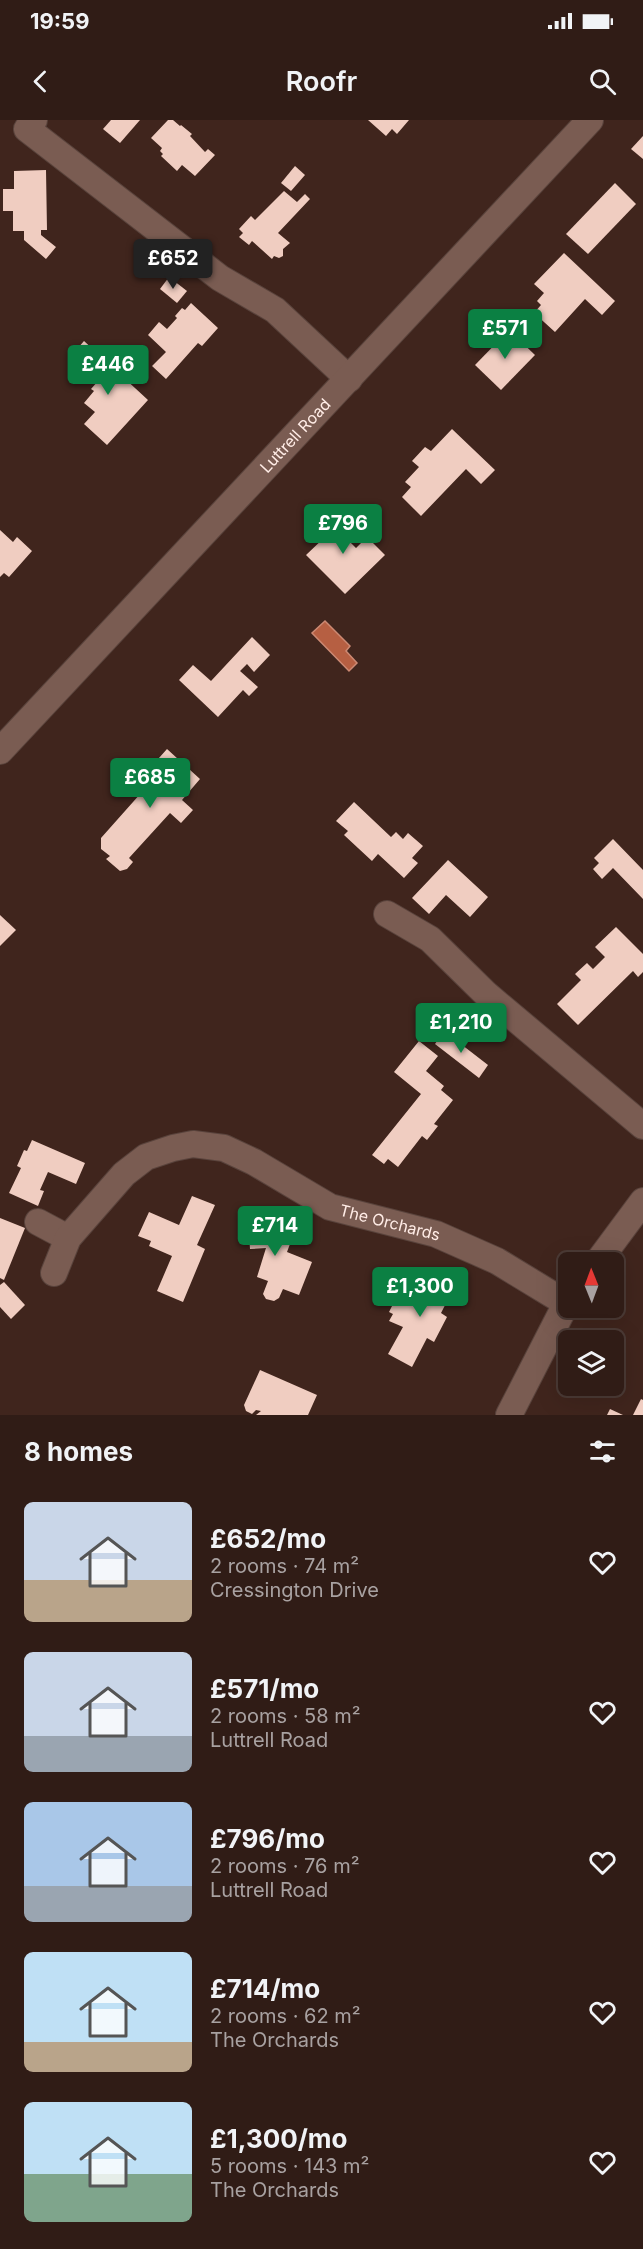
<!DOCTYPE html>
<meta charset="utf-8">
<style>
:root{--surface:#301c16;--page:#3c2923;--text:#f1f3f6;--muted:#a8a1a1;--line:#4b3a35;--accent:#0b8043}
body{margin:0;font-family:Inter,sans-serif;background:var(--page);color:var(--text);height:100vh;display:flex;flex-direction:column;font-size:22px;white-space:nowrap}
*{box-sizing:border-box;margin:0}
p{font-size:20px;color:var(--muted)}
.icon{flex:none;width:33px;height:33px;fill:none;stroke:currentColor;stroke-width:2;stroke-linecap:round;stroke-linejoin:round}
.map{position:relative;height:1295px;overflow:hidden}
.panel{display:flex;flex-direction:column;background:var(--surface);flex:1}
.panel>*{flex:none}
.needle{width:39px;rotate:359deg}
.fabs{position:absolute;left:558px;top:1132px;display:grid;gap:12px}
.fabs a{display:grid;place-items:center;width:66px;height:66px;border-radius:9px;background:var(--surface);box-shadow:0 6px 24px #0002,0 0 0 2px var(--line);font-size:30px}
.price{position:absolute;translate:-50% -51px;padding:0 14px;border-radius:6px;background:var(--accent);color:#fff;font-size:20px;line-height:39px;filter:drop-shadow(0 2px 3px #0008)}
.price::after{content:'';position:absolute;left:50%;top:36px;width:18px;height:14px;margin-left:-9px;background:inherit;clip-path:polygon(0 0,100% 0,50% 100%)}
.price.current{background:#222;color:#fff}
ul{padding:0;list-style:none}
li{display:flex;align-items:center;gap:18px;height:150px;padding:0 24px}
li span{display:grid;place-items:center;flex:none;width:168px;height:120px;border-radius:9px;color:#555}
li>.icon{margin-inline-start:auto}
span .icon{width:72px;height:72px;fill:#fffc;stroke-width:1}
li b{font-size:26px}
h2{display:flex;justify-content:space-between;align-items:center;height:72px;padding:0 24px;font-size:26px}
.status{display:flex;justify-content:space-between;align-items:center;height:42px;padding:0 30px;background:var(--surface);direction:ltr}
.status svg{height:16px;fill:currentColor}
header{display:flex;justify-content:space-between;align-items:center;height:78px;padding:0 24px;background:var(--surface);font-size:27px;font-weight:600}
.map>svg:first-child{display:block}
.water{fill:#b65f42;stroke:#cc8973;stroke-width:1.5}
.building{fill:#f0cdc1}
.lines{fill:none;stroke-linecap:round;stroke-linejoin:round}
.minor-casing{stroke:#59433c;stroke-width:28}
.minor{stroke:#7a5c52;stroke-width:26}
.labels{text-anchor:middle;stroke-width:6;stroke-linejoin:round;paint-order:stroke}
.street-label{font-size:16px;fill:#ffece6;stroke:#351c13}
</style>
<div class="status"><b>19:59</b><svg viewBox="0 0 49 12"><path d="M0 12V9h3v3zM5 12V6h3v6zM10 12V3h3v9zM15 12V0h3v12zM26 1h20v11H26zM47 4h2v5h-2z"/></svg></div>
<header><svg class="icon" aria-label="back" viewBox="0 0 24 24"><path d="M15 5l-7 7 7 7"/></svg>Roofr<svg class="icon" aria-label="search" viewBox="0 0 24 24"><circle cx="10" cy="10" r="6"/><path d="M15 15l6 6"/></svg></header>
<div class="map">
<svg width="643" height="1295" viewBox="0 0 643 1295">
<rect width="100%" height="100%" fill="#40251d"/>
<path class="water" d="M325,501l25,25 -4,5 11,12 -8,8 -37,-38z"/>
<g class="building">
<path d="M111,0h29l-20,23 -17,-14z"/>
<path d="M168,0h5l7,6 1,-1 11,9 -2,2 15,16 3,-3 7,6 -20,21 -13,-11 -5,6 -16,-15 2,-2 -3,-3 2,-3 -11,-10z"/>
<path d="M368,0h41l-12,14 -5,-5 -6,7z"/>
<path d="M643,16v23l-12,-10z"/>
<path d="M295,46l10,9 -14,16 -10,-8z"/>
<path d="M46,50l1,60h-6v5l15,12 -10,12 -22,-19v-9h-11v-20h-10v-22h11v-18z"/>
<path d="M615,63l21,21 -48,50 -22,-20z"/>
<path d="M284,71l13,11 8,-8 5,5 -32,34 12,10 -7,6v7l-4,2 -5,-2 -2,3 -20,-18 -3,4 -10,-8 4,-4 -4,-4 12,-13 4,4z"/>
<path d="M564,133l51,48 -13,14 -17,-16 -30,33 -21,-19 7,-8 -4,-4 7,-8 -10,-9z"/>
<path d="M169,157l18,14 -10,12 -17,-14z"/>
<path d="M191,183l27,25 -16,18 -4,-3 -32,36 -14,-13 14,-14 -18,-17 11,-13 8,7 10,-11 -2,-2 7,-8 3,2z"/>
<path d="M509,210l26,25 -34,35 -26,-25z"/>
<path d="M84,221l64,59 -41,45 -23,-21 11,-12 -11,-9 10,-12 -3,-2 7,-8 -27,-25z"/>
<path d="M452,309l43,41 -14,14 -15,-15 -45,47 -19,-19 9,-10 -6,-5 14,-15 -7,-6 13,-14 6,4z"/>
<path d="M336,393l15,15 -7,8 12,12 11,-11 18,18 -40,39 -39,-39 20,-19 -7,-7z"/>
<path d="M0,410l13,12 4,-5 15,14 -23,26 -5,-4 -4,4z"/>
<path d="M252,517l18,18 -16,17 -7,-8 -7,7 18,16 -9,9 -6,-6 -25,27 -39,-37 14,-15 18,16z"/>
<path d="M167,629l33,30 -18,21 11,10 -12,13 -11,-10 -41,45 4,4 -6,7 -7,2 -14,-12 4,-3 -9,-7v-11l40,-45 -7,-7z"/>
<path d="M354,682l37,35 5,-5 7,7 5,-6 15,13 -11,12 6,5 -14,15 -26,-24 -6,7 -28,-26 4,-4 -12,-10z"/>
<path d="M613,719l30,31v29l-30,-31 -11,11 -9,-10 6,-6 -5,-5z"/>
<path d="M448,740l40,37 -18,20 -24,-22 -17,19 -17,-16z"/>
<path d="M0,795l16,15 -16,16z"/>
<path d="M616,807l27,27v18l-5,5 -5,-6 -55,54 -21,-21 24,-24 -6,-6 12,-11 6,6 12,-12 -10,-10z"/>
<path d="M444,911l44,34 -9,13 -44,-34z"/>
<path d="M419,921l19,15 -12,15 18,15 -3,4 12,10 -19,24 4,2 -11,14 -5,-4 -24,31 -10,-8 -4,5 -12,-9 49,-61 -27,-22z"/>
<path d="M32,1020l53,23 -9,21 -28,-12 -8,18 4,1 -6,15 -29,-13 12,-25 -4,-2 7,-16 3,1z"/>
<path d="M192,1076l23,9 -18,40 8,4 -22,53 -26,-11 15,-35 -23,-10 2,-5 -13,-5 11,-24 30,13z"/>
<path d="M270,1087l3,30 17,7 -3,8 25,10 -13,33 -16,-6 -4,9 -5,3 -8,-2 -3,-5 5,-13 -11,-4 9,-29 -16,1 -3,-41z"/>
<path d="M0,1098l25,10 -21,52 -4,-2z"/>
<path d="M435,1151l22,11 -16,31 6,4 -13,25 -7,-4 -15,29 -24,-13 15,-27 -14,-6 4,-7 -4,-2 7,-14 4,3 3,-6 15,8z"/>
<path d="M4,1162l21,23 -14,14 -11,-12v-22z"/>
<path d="M260,1250l57,25 -9,20h-52l5,-4 -5,-1 -4,4 -6,-3 -2,-6z"/>
<path d="M641,1279l2,1v15h-10z"/>
<path d="M610,1289l13,6h-16z"/>
</g>
<g class="lines">
<defs>
<g id="minor">
<path d="M34,0l-7,9 193,149 55,32 74,69"/>
<path id="s1" d="M0,631l590,-631"/>
<path d="M387,794l43,25 56,55 157,132"/>
<path d="M38,1102l30,16"/>
<path d="M597,1143l46,-62"/>
<path id="s2" d="M54,1153l14,-35 56,-64 22,-17 27,-9 20,-4 31,4 30,14 76,45 106,27 61,27 69,42"/>
<path d="M509,1295l59,-115"/>
</g>
</defs>
<use href="#minor" class="minor-casing"/>
<use href="#minor" class="minor"/>
</g>
<g class="labels">
<g class="street-label">
<text dy="6" stroke="none"><textPath href="#s1" startOffset="432">Luttrell Road</textPath></text>
<text dy="6" stroke="none"><textPath href="#s2" startOffset="414">The Orchards</textPath></text>
</g>
</g>
</svg>
<div class="fabs">
<a><svg class="needle" viewBox="-14 -14 28 28"><path d="M0-13l5 13h-10z" fill="#e53935"/><path d="M0 13l5-13h-10z" fill="#a8a1a1"/></svg></a>
<a><svg class="icon" aria-label="layers" viewBox="0 0 24 24"><path d="M12 4l9 5-9 5-9-5zM3 14l9 5 9-5"/></svg></a>
</div>
<b class="price current" style="left:173px;top:170px">£652</b>
<b class="price" style="left:505px;top:240px">£571</b>
<b class="price" style="left:108px;top:276px">£446</b>
<b class="price" style="left:343px;top:435px">£796</b>
<b class="price" style="left:150px;top:689px">£685</b>
<b class="price" style="left:461px;top:934px">£1,210</b>
<b class="price" style="left:275px;top:1137px">£714</b>
<b class="price" style="left:420px;top:1198px">£1,300</b>
</div>
<section class="panel">
<h2>8 homes<svg class="icon" aria-label="filters" viewBox="0 0 24 24"><path d="M4 7h16M4 17h16"/><circle cx="9" cy="7" r="2"/><circle cx="15" cy="17" r="2"/></svg></h2>
<ul>
<li><span style="background:linear-gradient(#c9d6e8 65%,#b9a48a 0)"><svg class="icon" aria-label="home" viewBox="0 0 24 24"><path d="M3 11l9-7 9 7M6 9v11h12V9"/></svg></span><div><b>£652/mo</b><p>2 rooms · 74 m²</p><p>Cressington Drive</p></div><svg class="icon" aria-label="heart" viewBox="0 0 24 24"><path d="M12 20l-8-8c-3-5 5-10 8-4 3-6 11-1 8 4z"/></svg></li>
<li><span style="background:linear-gradient(#c9d6e8 70%,#9aa5b1 0)"><svg class="icon" aria-label="home" viewBox="0 0 24 24"><path d="M3 11l9-7 9 7M6 9v11h12V9"/></svg></span><div><b>£571/mo</b><p>2 rooms · 58 m²</p><p>Luttrell Road</p></div><svg class="icon" aria-label="heart" viewBox="0 0 24 24"><path d="M12 20l-8-8c-3-5 5-10 8-4 3-6 11-1 8 4z"/></svg></li>
<li><span style="background:linear-gradient(#a9c7e8 70%,#9aa5b1 0)"><svg class="icon" aria-label="home" viewBox="0 0 24 24"><path d="M3 11l9-7 9 7M6 9v11h12V9"/></svg></span><div><b>£796/mo</b><p>2 rooms · 76 m²</p><p>Luttrell Road</p></div><svg class="icon" aria-label="heart" viewBox="0 0 24 24"><path d="M12 20l-8-8c-3-5 5-10 8-4 3-6 11-1 8 4z"/></svg></li>
<li><span style="background:linear-gradient(#bfe0f5 75%,#b9a48a 0)"><svg class="icon" aria-label="home" viewBox="0 0 24 24"><path d="M3 11l9-7 9 7M6 9v11h12V9"/></svg></span><div><b>£714/mo</b><p>2 rooms · 62 m²</p><p>The Orchards</p></div><svg class="icon" aria-label="heart" viewBox="0 0 24 24"><path d="M12 20l-8-8c-3-5 5-10 8-4 3-6 11-1 8 4z"/></svg></li>
<li><span style="background:linear-gradient(#bfe0f5 60%,#7fa58c 0)"><svg class="icon" aria-label="home" viewBox="0 0 24 24"><path d="M3 11l9-7 9 7M6 9v11h12V9"/></svg></span><div><b>£1,300/mo</b><p>5 rooms · 143 m²</p><p>The Orchards</p></div><svg class="icon" aria-label="heart" viewBox="0 0 24 24"><path d="M12 20l-8-8c-3-5 5-10 8-4 3-6 11-1 8 4z"/></svg></li>
</ul>
</section>
